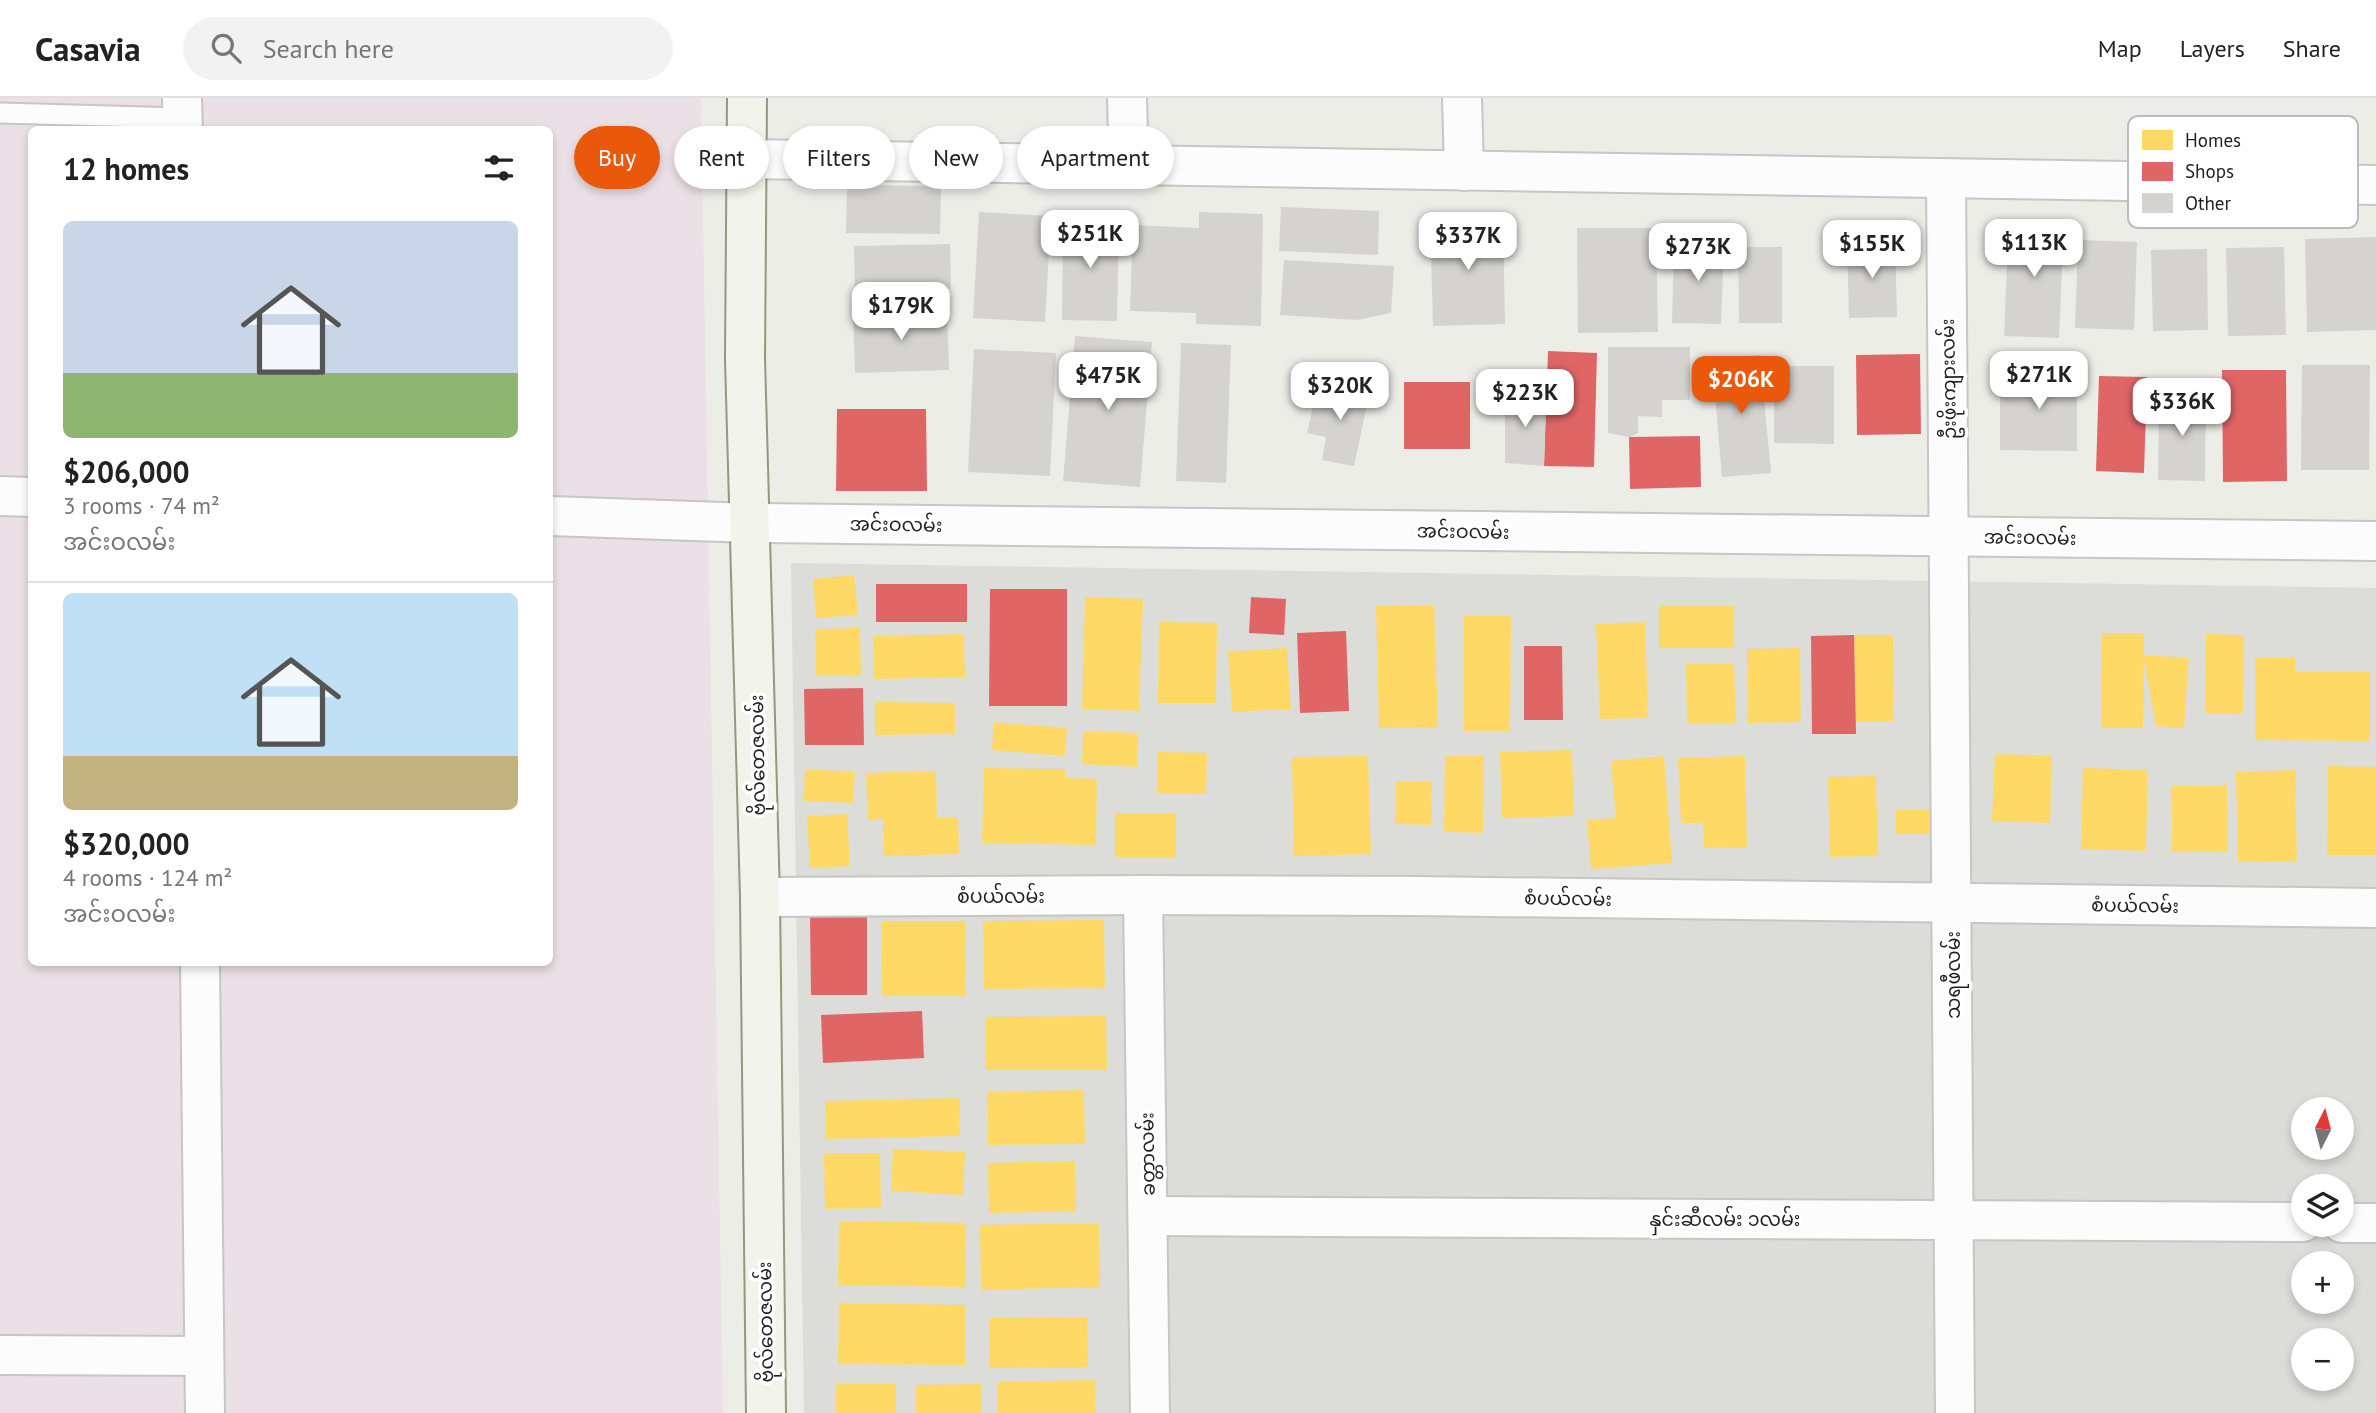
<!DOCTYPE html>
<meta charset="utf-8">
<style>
:root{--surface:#fff;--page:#f2f2f2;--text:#222;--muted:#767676;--line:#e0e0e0;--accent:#ea580c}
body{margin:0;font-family:"PT Sans","Noto Sans Myanmar",sans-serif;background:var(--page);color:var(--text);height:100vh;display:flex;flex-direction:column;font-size:26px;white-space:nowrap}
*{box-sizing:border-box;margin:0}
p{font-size:23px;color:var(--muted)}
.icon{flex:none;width:38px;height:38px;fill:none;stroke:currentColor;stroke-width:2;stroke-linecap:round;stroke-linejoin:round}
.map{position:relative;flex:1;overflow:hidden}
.side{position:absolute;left:28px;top:28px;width:525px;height:840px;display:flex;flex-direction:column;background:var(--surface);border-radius:10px;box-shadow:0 4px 10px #0003}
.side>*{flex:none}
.banner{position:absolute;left:574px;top:28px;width:665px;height:63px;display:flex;gap:14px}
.needle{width:46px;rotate:6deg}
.tools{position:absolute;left:2291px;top:999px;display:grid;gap:14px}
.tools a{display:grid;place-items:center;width:63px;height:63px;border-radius:50%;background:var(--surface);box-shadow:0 4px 10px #0003;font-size:35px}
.price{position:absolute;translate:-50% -60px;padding:0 16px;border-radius:14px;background:#fff;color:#222;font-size:23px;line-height:46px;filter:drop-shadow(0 2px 4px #0008)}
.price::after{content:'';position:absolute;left:50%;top:42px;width:21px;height:16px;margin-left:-10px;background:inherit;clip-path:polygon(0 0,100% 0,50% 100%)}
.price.current{background:var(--accent);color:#fff}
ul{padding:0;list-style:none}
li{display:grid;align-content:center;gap:14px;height:371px;padding:0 35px}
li+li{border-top:2px solid var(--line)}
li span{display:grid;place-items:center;height:217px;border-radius:10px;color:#555}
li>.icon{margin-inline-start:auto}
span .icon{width:126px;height:126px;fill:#fffc;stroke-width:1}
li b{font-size:30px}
h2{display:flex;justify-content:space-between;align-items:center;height:84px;padding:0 35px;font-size:30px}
.tag{padding:0 24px;border-radius:32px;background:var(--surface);box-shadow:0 4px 10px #0003;font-size:24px;line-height:63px}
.tag.current{background:var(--accent);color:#fff}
header{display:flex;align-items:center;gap:42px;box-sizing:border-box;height:98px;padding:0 35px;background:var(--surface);border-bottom:2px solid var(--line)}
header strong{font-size:33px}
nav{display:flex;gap:38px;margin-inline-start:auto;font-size:24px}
.search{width:490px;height:63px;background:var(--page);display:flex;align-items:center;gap:18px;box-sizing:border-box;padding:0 24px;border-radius:38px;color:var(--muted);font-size:26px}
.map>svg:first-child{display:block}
.residential{fill:#dcdcd9;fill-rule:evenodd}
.industrial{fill:#ebe0e5;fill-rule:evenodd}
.homes{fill:#ffd966}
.shops{fill:#e06666}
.building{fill:#d4d3cf}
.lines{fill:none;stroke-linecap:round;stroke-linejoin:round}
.service-casing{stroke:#c6c6c4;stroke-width:23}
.minor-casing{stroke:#c6c6c4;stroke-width:42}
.tertiary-casing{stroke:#c6c6c4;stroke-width:42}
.secondary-casing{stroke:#92997e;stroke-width:42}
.service{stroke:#fcfcfc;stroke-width:19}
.minor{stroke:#fcfcfc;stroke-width:38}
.tertiary{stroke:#fcfcfc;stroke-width:38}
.secondary{stroke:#f2f4eb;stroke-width:38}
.labels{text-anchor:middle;stroke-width:7;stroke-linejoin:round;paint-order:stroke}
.street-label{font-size:19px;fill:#1f1f1f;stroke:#fff}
.key{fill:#fff;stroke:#bcbcbc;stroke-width:2}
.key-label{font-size:19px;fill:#1f1f1f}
</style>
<header>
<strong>Casavia</strong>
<div class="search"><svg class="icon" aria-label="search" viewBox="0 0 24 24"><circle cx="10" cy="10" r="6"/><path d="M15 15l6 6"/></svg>Search here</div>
<nav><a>Map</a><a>Layers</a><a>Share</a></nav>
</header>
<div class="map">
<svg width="2376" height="1315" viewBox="0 0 2376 1315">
<rect width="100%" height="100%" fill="#edede8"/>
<path class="residential" d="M791,465l1585,25v825h-1572zM2303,1012h39v38h-39zM2303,1088h39v39h-39zM2303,1166h39v38h-39zM2303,1242h39v39h-39z"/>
<path class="industrial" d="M0,0h701l22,1315h-723zM32,32h518v832h-518z"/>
<g class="homes">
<path d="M854,477l4,40 -42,3 -3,-39z"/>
<path d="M1085,499l58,2 -4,112 -57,-2z"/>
<path d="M1434,507l4,122 -59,1 -3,-122z"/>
<rect x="1659" y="508" width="75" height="42"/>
<path d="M1464,518h47l-1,115h-46z"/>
<path d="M1159,524l58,1 -1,80h-58z"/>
<path d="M1645,524l3,96 -48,1 -4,-95z"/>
<path d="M860,530l1,47 -45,1 -1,-47z"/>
<path d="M2102,535h42l-1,95h-42z"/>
<path d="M964,536l1,43 -91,2 -1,-43z"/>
<path d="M2206,536l38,1 -1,79 -38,-1z"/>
<path d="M1854,537h39l1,86h-39z"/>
<path d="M1287,550l4,61 -59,3 -4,-60z"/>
<path d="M1800,550l1,74 -53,1 -1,-74z"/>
<path d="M2143,557l46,3 -5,70 -28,-2z"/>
<path d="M2295,559v15h75v69l-115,-1v-82z"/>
<path d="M1734,565l2,60 -49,1 -1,-60z"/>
<path d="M875,604l80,1v31l-80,1z"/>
<path d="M994,624l73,6 -2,28 -73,-6z"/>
<path d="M1083,633l55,2 -1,34 -55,-3z"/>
<path d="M1572,652l2,66 -72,2 -2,-66z"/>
<path d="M1158,654l49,1 -1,41 -49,-1z"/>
<path d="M1995,656l57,2 -2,67 -58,-2z"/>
<path d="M1368,658l3,98 -77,2 -2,-99z"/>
<path d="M1445,658h39l-1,77 -39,-1z"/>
<path d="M1664,658l8,107 -81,6 -4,-49 29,-2 -5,-57z"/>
<path d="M1745,658l2,91 -43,1 -1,-25h-22l-3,-65z"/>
<path d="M2328,668l48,1v88h-49z"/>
<path d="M984,670l81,1 1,9 31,1 -1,66 -114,-2z"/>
<path d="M2083,670l65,2 -2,81 -65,-2z"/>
<path d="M805,671l50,3 -2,31 -49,-2z"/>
<path d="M2295,672l2,91 -59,1 -2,-90z"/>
<path d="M936,673l1,47 21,-1 1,37 -75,2 -1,-37 -15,1 -2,-47z"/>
<path d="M1876,678l2,80 -48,1 -2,-80z"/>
<path d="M1396,683l36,1 -1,43 -36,-1z"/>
<path d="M2227,687l1,66 -56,1 -1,-66z"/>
<rect x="1896" y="712" width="37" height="24"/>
<rect x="1115" y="715" width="61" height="44"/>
<path d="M847,716l3,52 -40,2 -3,-52z"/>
<path d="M1104,822l1,68 -121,1 -1,-68z"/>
<path d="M881,823h84l1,75h-84z"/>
<path d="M1106,918l1,54h-121v-53z"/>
<path d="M1084,992l1,54 -97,1 -1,-53z"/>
<path d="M959,1000l1,38 -134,3 -1,-38z"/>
<path d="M893,1051l72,3 -2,43 -72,-4z"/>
<path d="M824,1055h56l1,55 -56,1z"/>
<path d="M1075,1063l1,50 -87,2 -1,-50z"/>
<path d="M839,1123l127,2 -1,64 -127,-2z"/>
<path d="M1099,1125l1,64 -119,3 -1,-65z"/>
<path d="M839,1205l126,2v60l-127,-1z"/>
<path d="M1087,1219l1,50 -98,1 -1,-50z"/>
<path d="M1095,1282l1,33h-98l-1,-31z"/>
<path d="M836,1285l60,1v29h-60z"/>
<path d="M981,1286l1,29h-66v-28z"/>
</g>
<g class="shops">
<path d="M1548,253l49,2 -3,114 -50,-1z"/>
<path d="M1920,256l1,80 -64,1 -1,-80z"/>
<path d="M2222,272h64l1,111 -64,1z"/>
<path d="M2099,278l48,1 -3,96 -48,-2z"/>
<rect x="1404" y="284" width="66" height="67"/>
<path d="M837,311h89l1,82h-91z"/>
<path d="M1700,338l1,51 -71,2 -1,-52z"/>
<rect x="876" y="486" width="91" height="38"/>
<path d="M990,491h77v117h-78z"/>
<path d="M1251,499l35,2 -2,36 -35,-2z"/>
<path d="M1346,533l3,80 -49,2 -3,-80z"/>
<path d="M1854,537l2,99h-44l-1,-98z"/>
<path d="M1524,548h38l1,74h-39z"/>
<path d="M863,590l1,57h-59l-1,-56z"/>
<path d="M810,818h57v79h-56z"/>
<path d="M922,913l2,47 -101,5 -2,-48z"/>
</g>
<g class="building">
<path d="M847,87l94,1 -1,48 -94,-1z"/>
<path d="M1281,109l98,4 -1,44 -99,-4z"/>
<path d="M979,114l72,4 -6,106 -72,-4z"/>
<path d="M1199,114l64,2 -2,112 -65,-2v-11l-66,-2 3,-86 66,3z"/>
<path d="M1503,120l2,106 -72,2 -3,-107z"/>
<path d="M2009,121l55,2 -5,117 -55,-2z"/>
<path d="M1063,122l56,1 -2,100 -55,-1z"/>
<path d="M1577,130h79l2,104 -80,1z"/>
<path d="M2376,139v93l-69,2 -2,-93z"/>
<path d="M2078,142l59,2 -3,88 -59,-2z"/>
<path d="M1674,143l50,2 -3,81 -49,-1z"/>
<path d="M1895,143l2,76 -48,1 -2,-75z"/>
<path d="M950,146l1,45 -96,2 -1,-45z"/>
<path d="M1738,149h44v76h-43z"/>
<path d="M2284,149l2,88 -58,1 -2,-88z"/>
<path d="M2207,151l1,81 -55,1 -2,-81z"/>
<path d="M1284,162l110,6 -3,47 -34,7 -77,-5z"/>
<path d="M947,212l2,60 -94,3 -2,-60z"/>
<path d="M1075,238l77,6 -12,145 -77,-6z"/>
<path d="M1181,245l50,2 -5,138 -50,-2z"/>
<path d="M1608,249h82v53h-28v17l-24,-1v17l-9,4 -21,-4z"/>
<path d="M974,251l82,4 -6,123 -82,-4z"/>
<path d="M1760,257l11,118 -49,4 -10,-117z"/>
<path d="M2302,267h68l-1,105h-68z"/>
<path d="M1774,268h60v78l-60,-1z"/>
<path d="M2000,274h77v79l-77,-1z"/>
<path d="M1371,288l-17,80 -32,-6 4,-23 -19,-4 10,-43z"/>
<path d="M1505,294l41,3 -2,71 -39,-3z"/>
<path d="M2159,297h47l-1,86 -47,-1z"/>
</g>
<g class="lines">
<defs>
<path id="service" d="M0,15l183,5"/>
<g id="minor">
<path d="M182,0l1,32"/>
<path d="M1127,0l2,67"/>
<path d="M1462,0l2,73"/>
<path d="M748,61l1628,26"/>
<path d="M1946,81l9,1234"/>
<path d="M1143,797l7,518"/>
<path d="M760,799l383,-2 272,1 961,12"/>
<path d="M200,864l5,451"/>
<path d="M1148,1118l1155,6"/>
<path d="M2342,1125h34"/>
<path d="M0,1257l204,1"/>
</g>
<g id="tertiary">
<path d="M0,398l32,1"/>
<path d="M550,418l201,7 1625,18"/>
</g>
<path id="secondary" d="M747,0l-2,261 15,538 6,516"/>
</defs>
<use href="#service" class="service-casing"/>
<use href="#minor" class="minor-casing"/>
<use href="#tertiary" class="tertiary-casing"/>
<use href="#secondary" class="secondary-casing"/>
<use href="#service" class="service"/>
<use href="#minor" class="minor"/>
<use href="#tertiary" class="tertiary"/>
<use href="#secondary" class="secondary"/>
</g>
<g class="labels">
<g class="street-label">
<text transform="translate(1948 281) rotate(-91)" y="7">ဦးဖိုးကျားလမ်း</text>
<text transform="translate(896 426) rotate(1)" y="7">အင်းဝလမ်း</text>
<text transform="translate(1463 433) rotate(1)" y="7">အင်းဝလမ်း</text>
<text transform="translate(2030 439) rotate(1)" y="7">အင်းဝလမ်း</text>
<text transform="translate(757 657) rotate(-91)" y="7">ဗိုလ်တေဇလမ်း</text>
<text x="1001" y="805">စံပယ်လမ်း</text>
<text transform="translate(1568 800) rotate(1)" y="7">စံပယ်လမ်း</text>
<text transform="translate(2135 807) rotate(1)" y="7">စံပယ်လမ်း</text>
<text transform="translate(1953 877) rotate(-90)" y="7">သရဖီလမ်း</text>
<text transform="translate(1147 1056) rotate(-91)" y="7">ခတ္တာလမ်း</text>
<text x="1725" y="1128">နှင်းဆီလမ်း ၁လမ်း</text>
<text transform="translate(765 1224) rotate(-91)" y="7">ဗိုလ်တေဇလမ်း</text>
</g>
</g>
<rect x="2128" y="18" width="230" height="112" rx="10" class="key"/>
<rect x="2142" y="32" width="31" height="20" fill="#ffd966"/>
<rect x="2142" y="64" width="31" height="19" fill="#e06666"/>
<rect x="2142" y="95" width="31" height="20" fill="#d4d3cf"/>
<g class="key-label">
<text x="2185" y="49">Homes</text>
<text x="2185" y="80">Shops</text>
<text x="2185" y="112">Other</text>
</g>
</svg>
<div class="tools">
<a><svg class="needle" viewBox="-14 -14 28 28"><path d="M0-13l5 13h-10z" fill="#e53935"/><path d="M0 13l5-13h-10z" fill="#767676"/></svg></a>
<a><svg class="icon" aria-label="layers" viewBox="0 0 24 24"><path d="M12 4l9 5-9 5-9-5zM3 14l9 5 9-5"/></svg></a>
<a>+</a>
<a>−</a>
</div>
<b class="price" style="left:1090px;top:172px">$251K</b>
<b class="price" style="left:1468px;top:174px">$337K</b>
<b class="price" style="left:2034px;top:181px">$113K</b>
<b class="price" style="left:1872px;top:182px">$155K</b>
<b class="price" style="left:1698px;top:185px">$273K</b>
<b class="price" style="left:901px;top:244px">$179K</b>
<b class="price" style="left:2039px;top:313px">$271K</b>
<b class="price" style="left:1108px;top:314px">$475K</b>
<b class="price current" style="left:1741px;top:318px">$206K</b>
<b class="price" style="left:1340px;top:324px">$320K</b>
<b class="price" style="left:1525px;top:331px">$223K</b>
<b class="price" style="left:2182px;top:340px">$336K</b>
<div class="banner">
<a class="tag current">Buy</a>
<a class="tag">Rent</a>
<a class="tag">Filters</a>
<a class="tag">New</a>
<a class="tag">Apartment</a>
</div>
<section class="side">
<h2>12 homes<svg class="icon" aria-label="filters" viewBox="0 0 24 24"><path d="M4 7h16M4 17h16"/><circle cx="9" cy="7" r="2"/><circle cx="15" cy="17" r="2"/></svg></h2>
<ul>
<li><span style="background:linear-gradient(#c9d6e8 70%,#8fb573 0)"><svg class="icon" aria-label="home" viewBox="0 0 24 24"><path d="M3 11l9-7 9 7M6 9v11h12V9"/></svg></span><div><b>$206,000</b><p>3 rooms · 74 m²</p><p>အင်းဝလမ်း</p></div></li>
<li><span style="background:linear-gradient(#bfe0f5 75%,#c2b280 0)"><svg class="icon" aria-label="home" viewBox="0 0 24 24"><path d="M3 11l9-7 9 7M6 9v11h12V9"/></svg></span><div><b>$320,000</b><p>4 rooms · 124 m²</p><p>အင်းဝလမ်း</p></div></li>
</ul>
</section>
</div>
